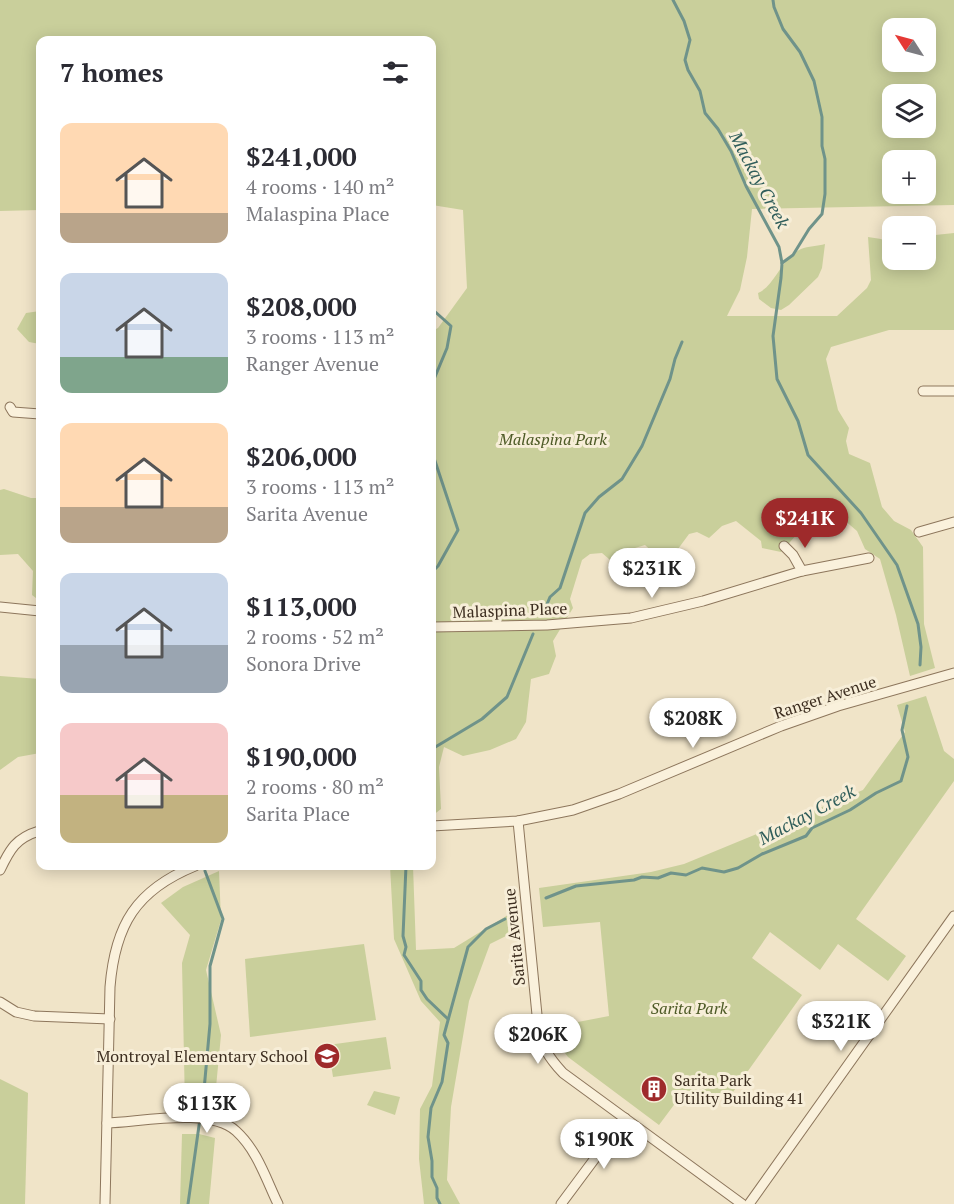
<!DOCTYPE html>
<meta charset="utf-8">
<style>
:root{--surface:#fff;--page:#f7f7f7;--text:#2b2b33;--muted:#7c7c81;--accent:#9e2a2b}
body{margin:0;font-family:"PT Serif",serif;background:var(--page);color:var(--text);height:100vh;display:flex;flex-direction:column;font-size:22px;white-space:nowrap}
*{box-sizing:border-box;margin:0}
p{font-size:20px;color:var(--muted)}
.icon{flex:none;width:33px;height:33px;fill:none;stroke:currentColor;stroke-width:2;stroke-linecap:round;stroke-linejoin:round}
.map{position:relative;flex:1;overflow:hidden}
.sheet{position:absolute;left:36px;top:36px;width:400px;height:834px;display:flex;flex-direction:column;background:var(--surface);border-radius:12px;box-shadow:0 3px 15px #0003}
.sheet>*{flex:none}
.needle{width:39px;rotate:306deg}
.buttons{position:absolute;left:882px;top:18px;display:grid;gap:12px}
.buttons a{display:grid;place-items:center;width:54px;height:54px;border-radius:12px;background:var(--surface);box-shadow:0 3px 15px #0003;font-size:30px}
.price{position:absolute;translate:-50% -51px;padding:0 14px;border-radius:21px;background:#fff;color:#222;font-size:20px;line-height:39px;filter:drop-shadow(0 2px 3px #0008)}
.price::after{content:'';position:absolute;left:50%;top:36px;width:18px;height:14px;margin-left:-9px;background:inherit;clip-path:polygon(0 0,100% 0,50% 100%)}
.price.selected{background:var(--accent);color:#fff}
ul{padding:0;list-style:none}
li{display:flex;align-items:center;gap:18px;height:150px;padding:0 24px}
li span{display:grid;place-items:center;flex:none;width:168px;height:120px;border-radius:12px;color:#555}
li>.icon{margin-inline-start:auto}
span .icon{width:72px;height:72px;fill:#fffc;stroke-width:1}
li b{font-size:26px}
h2{display:flex;justify-content:space-between;align-items:center;height:72px;padding:0 24px;font-size:26px}
.map>svg:first-child{display:block}
.green{fill:#c9cf9b;fill-rule:evenodd}
.lines{fill:none;stroke-linecap:round;stroke-linejoin:round}
.stream{stroke:#6f938a;stroke-width:3}
.street-casing{stroke:#8d765c;stroke-width:11}
.street{stroke:#faf1dc;stroke-width:9}
.labels{text-anchor:middle;stroke-width:6;stroke-linejoin:round;paint-order:stroke}
.park-label{font-size:16px;font-style:italic;fill:#4d5a26;stroke:#f7eed8}
.street-label{font-size:16px;fill:#3d2e20;stroke:#f7eed8}
.poi-label{font-size:16px;fill:#3d2e20;stroke:#f7eed8;text-anchor:end}
.water-label{font-size:18px;font-style:italic;fill:#2f5d5a;stroke:#f7eed8}
</style>
<div class="map">
<svg width="954" height="1204" viewBox="0 0 954 1204">
<rect width="100%" height="100%" fill="#f0e4c8"/>
<g class="green">
<path d="M0,0h954v205l-202,4 -5,48 -7,33 -13,26h110l30,-28 4,-8 -3,-43 13,2 11,6v15h34v-24l28,-3v97h-65l-58,17 -5,12 12,51 11,18 -3,13 3,13 21,9 12,44 12,14 17,9 12,17 1,77 11,44 -25,8 -14,-61 -16,-56 -15,-10 -8,-18 -28,-24 -21,6 -8,9 -1,10 -18,20 -19,-4 -1,-7 -25,-20 -14,5 -13,12 -12,-6 -8,2 -11,15 -20,8 -13,-12 -10,3 -19,17 -14,-12 -12,1 -8,6 -12,39 3,9 -20,33 3,15 -7,18 -18,5 -5,43 -10,17 -26,11 -27,6 -19,-9 -5,20 2,42 -9,7v-485l6,-3 29,-40 -4,-78 -31,-5v-165h-392v170l-40,1zM892,28h34v34h-34zM892,94h34v34h-34zM892,160h34v34h-34z"/>
<path d="M825,244l-3,24 -4,9 -29,28 -8,5 -10,-2 -12,-9 -1,-6c17,-7 23,-35 43,-44 7,-3 17,-3 24,-5z"/>
<path d="M40,311v33l-11,-2 -12,-13 9,-16z"/>
<path d="M4,489l27,9h9v103l-8,-6 1,-24 -15,-17 -18,1v-65z"/>
<path d="M0,676l40,3v74l-22,4 -18,13z"/>
<path d="M926,696l18,55 10,8v22l-98,138 50,37 -18,25 -50,-37 -18,26 -50,-38 -18,26 50,37 -74,104 -43,-9 -26,35 -91,-68 -10,-13 -6,-17 57,-11 -9,-94 -57,5 -4,-39 112,-16 33,-8 179,-74 42,-58 -8,-27z"/>
<path d="M390,866h23l3,84 38,-2 59,-36 1,20 -24,12 -21,57 -18,106 -4,73 13,24h-36l-5,-45 1,-50 12,-23 8,-64 -19,-21 -27,-62z"/>
<path d="M219,871l2,49 -15,50 15,65 -7,73 -29,-2 -3,-143 8,-28 -29,-32 22,-16z"/>
<path d="M364,944l12,76 -126,17 -5,-78z"/>
<path d="M386,1037l5,32 -58,8 -5,-32z"/>
<path d="M0,1079l28,14 -3,111h-25z"/>
<path d="M374,1091l26,6 -5,18 -28,-10z"/>
<path d="M182,1134h17l16,4 -6,66h-29z"/>
</g>
<g class="lines">
<g class="stream">
<path d="M673,0l11,21 6,19 -5,20 3,10 12,21 5,22 13,16 13,22 15,35 33,61 3,16 -1,15 -8,58 4,43 21,42 10,34 53,58 36,52 21,59 3,23 -1,18"/>
<path d="M773,0l1,7 9,22 17,23 14,29 8,36v29l3,13v35l-3,20 -13,15 -16,26 -11,8"/>
<path d="M432,309l19,17 -4,22 -15,36"/>
<path d="M432,452l26,78 -20,36 -6,6"/>
<path d="M542,616l8,-19 10,-9 25,-75 14,-16 23,-18 20,-33 28,-67 5,-20 7,-17"/>
<path d="M432,749l50,-30 25,-22 26,-63"/>
<path d="M406,866l-3,70 3,11 -2,8 17,26v9l6,9 21,20"/>
<path d="M546,898l30,-12 58,-6 8,-3 16,1 13,-5 15,2 16,-7 22,4 14,-4 24,-14 44,-18 6,-8 38,-18 26,-17 25,-12 7,-24 -6,-27 5,-24"/>
<path d="M188,1204l16,-114 6,-66v-58l13,-47 -18,-48"/>
<path d="M440,1204l-3,-6v-10l-5,-11v-16l-4,-24 3,-29 11,-26 6,-39 -4,-8 24,-88 18,-18 19,-10"/>
</g>
<defs>
<g id="street">
<path d="M923,391h31"/>
<path d="M10,407l3,5 27,2"/>
<path d="M919,532l35,-10"/>
<path d="M784,546l9,9 9,16"/>
<path d="M0,607l40,4"/>
<path d="M432,627l115,-2 84,-7 72,-17 99,-30 67,-13"/>
<path d="M518,821l20,204c3,21 11,33 25,48l179,131"/>
<path d="M432,826l86,-5 55,-11 46,-16 162,-68 57,-20 116,-33"/>
<path d="M0,870c10,-21 16,-32 39,-39"/>
<path d="M0,1002l16,10 18,4 76,3"/>
<path d="M107,1123c34,-1 102,-16 129,8 21,19 30,48 42,73"/>
<path d="M105,1204l5,-217c5,-62 26,-97 85,-121"/>
<path d="M561,1204l64,-86"/>
<path d="M749,1204l205,-288"/>
</g>
</defs>
<use href="#street" class="street-casing"/>
<use href="#street" class="street"/>
</g>
<defs>
<symbol id="school-disc" viewBox="-11 -11 22 22"><circle r="9.5" fill="#9e2a2b" stroke="#f7eed8"/><path d="M0-5L7-2L0 1L-7-2ZM-4 1L0 2.5L4 1V4Q0 6-4 4Z" fill="#fff"/></symbol>
<symbol id="building-disc" viewBox="-11 -11 22 22"><circle r="9.5" fill="#9e2a2b" stroke="#f7eed8"/><path d="M-4-6H4V6H1V3H-1V6H-4ZM-2.5-4.3h1.7v1.8h-1.7ZM.8-4.3h1.7v1.8H.8ZM-2.5-1h1.7V.8h-1.7ZM.8-1h1.7V.8H.8Z" fill="#fff"/></symbol>
</defs>
<g fill-rule="evenodd">
<use href="#school-disc" x="312" y="1041" width="30" height="30"/>
<use href="#building-disc" x="639" y="1074" width="30" height="30"/>
</g>
<g class="labels">
<g class="park-label">
<text x="553" y="445">Malaspina Park</text>
<text x="689" y="1014">Sarita Park</text>
</g>
<g class="street-label">
<text transform="translate(510 610) rotate(-2)" y="6">Malaspina Place</text>
<text transform="translate(825 697) rotate(-18)" y="6">Ranger Avenue</text>
<text transform="translate(514 937) rotate(-96)" y="6">Sarita Avenue</text>
</g>
<g class="poi-label">
<text x="308" y="1062">Montroyal Elementary School</text>
<text x="674" y="1086" text-anchor="start">Sarita Park<tspan x="674" dy="18">Utility Building 41</tspan></text>
</g>
<g class="water-label">
<text transform="translate(759 180) rotate(62)" y="6">Mackay Creek</text>
<text transform="translate(807 815) rotate(-28)" y="6">Mackay Creek</text>
</g>
</g>
</svg>
<div class="buttons">
<a><svg class="needle" viewBox="-14 -14 28 28"><path d="M0-13l5 13h-10z" fill="#e53935"/><path d="M0 13l5-13h-10z" fill="#7c7c81"/></svg></a>
<a><svg class="icon" aria-label="layers" viewBox="0 0 24 24"><path d="M12 4l9 5-9 5-9-5zM3 14l9 5 9-5"/></svg></a>
<a>+</a>
<a>−</a>
</div>
<b class="price selected" style="left:805px;top:549px">$241K</b>
<b class="price" style="left:652px;top:599px">$231K</b>
<b class="price" style="left:693px;top:749px">$208K</b>
<b class="price" style="left:841px;top:1052px">$321K</b>
<b class="price" style="left:538px;top:1065px">$206K</b>
<b class="price" style="left:207px;top:1134px">$113K</b>
<b class="price" style="left:604px;top:1170px">$190K</b>
<section class="sheet">
<h2>7 homes<svg class="icon" aria-label="filters" viewBox="0 0 24 24"><path d="M4 7h16M4 17h16"/><circle cx="9" cy="7" r="2"/><circle cx="15" cy="17" r="2"/></svg></h2>
<ul>
<li><span style="background:linear-gradient(#ffd9b3 75%,#b9a48a 0)"><svg class="icon" aria-label="home" viewBox="0 0 24 24"><path d="M3 11l9-7 9 7M6 9v11h12V9"/></svg></span><div><b>$241,000</b><p>4 rooms · 140 m²</p><p>Malaspina Place</p></div></li>
<li><span style="background:linear-gradient(#c9d6e8 70%,#7fa58c 0)"><svg class="icon" aria-label="home" viewBox="0 0 24 24"><path d="M3 11l9-7 9 7M6 9v11h12V9"/></svg></span><div><b>$208,000</b><p>3 rooms · 113 m²</p><p>Ranger Avenue</p></div></li>
<li><span style="background:linear-gradient(#ffd9b3 70%,#b9a48a 0)"><svg class="icon" aria-label="home" viewBox="0 0 24 24"><path d="M3 11l9-7 9 7M6 9v11h12V9"/></svg></span><div><b>$206,000</b><p>3 rooms · 113 m²</p><p>Sarita Avenue</p></div></li>
<li><span style="background:linear-gradient(#c9d6e8 60%,#9aa5b1 0)"><svg class="icon" aria-label="home" viewBox="0 0 24 24"><path d="M3 11l9-7 9 7M6 9v11h12V9"/></svg></span><div><b>$113,000</b><p>2 rooms · 52 m²</p><p>Sonora Drive</p></div></li>
<li><span style="background:linear-gradient(#f6c9c9 60%,#c2b280 0)"><svg class="icon" aria-label="home" viewBox="0 0 24 24"><path d="M3 11l9-7 9 7M6 9v11h12V9"/></svg></span><div><b>$190,000</b><p>2 rooms · 80 m²</p><p>Sarita Place</p></div></li>
</ul>
</section>
</div>
